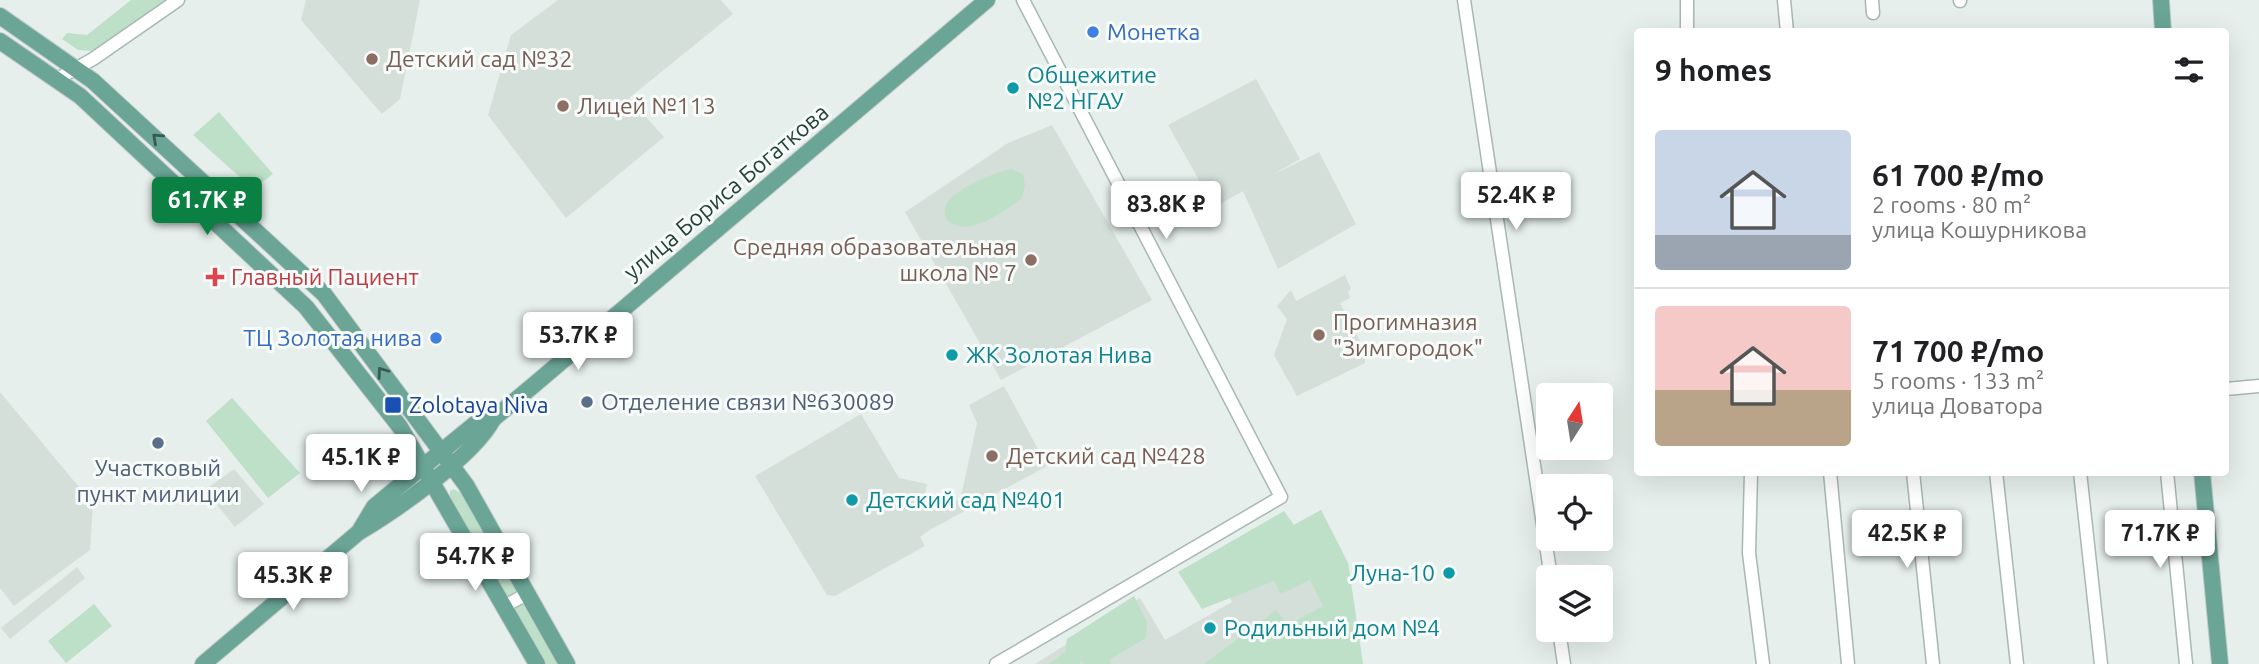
<!DOCTYPE html>
<meta charset="utf-8">
<style>
:root{--surface:#fff;--page:#f6f6f6;--text:#202124;--muted:#757577;--line:#e0e0e0;--accent:#0b8043}
body{margin:0;font-family:Ubuntu,sans-serif;background:var(--page);color:var(--text);height:100vh;display:flex;flex-direction:column;font-size:26px;white-space:nowrap}
*{box-sizing:border-box;margin:0}
p{font-size:23px;color:var(--muted)}
.icon{flex:none;width:38px;height:38px;fill:none;stroke:currentColor;stroke-width:2;stroke-linecap:round;stroke-linejoin:round}
.map{position:relative;flex:1;overflow:hidden}
.panel{position:absolute;left:1634px;top:28px;width:595px;height:448px;display:flex;flex-direction:column;background:var(--surface);border-radius:7px;box-shadow:0 7px 28px #0002}
.panel>*{flex:none}
.needle{width:46px;rotate:12deg}
.tools{position:absolute;left:1536px;top:383px;display:grid;gap:14px}
.tools a{display:grid;place-items:center;width:77px;height:77px;border-radius:7px;background:var(--surface);box-shadow:0 7px 28px #0002;font-size:35px}
.price{position:absolute;translate:-50% -60px;padding:0 16px;border-radius:7px;background:#fff;color:#222;font-size:23px;line-height:46px;filter:drop-shadow(0 2px 4px #0008)}
.price::after{content:'';position:absolute;left:50%;top:42px;width:21px;height:16px;margin-left:-10px;background:inherit;clip-path:polygon(0 0,100% 0,50% 100%)}
.price.selected{background:var(--accent);color:#fff}
ul{padding:0;list-style:none}
li{display:flex;align-items:center;gap:21px;height:175px;padding:0 21px}
li+li{border-top:2px solid var(--line)}
li span{display:grid;place-items:center;flex:none;width:196px;height:140px;border-radius:7px;color:#555}
li>.icon{margin-inline-start:auto}
span .icon{width:84px;height:84px;fill:#fffc;stroke-width:1}
li b{font-size:30px}
h2{display:flex;justify-content:space-between;align-items:center;height:84px;padding:0 21px;font-size:30px}
.map>svg:first-child{display:block}
.built{fill:#d4dfda}
.green{fill:#bfe0c8}
.lines{fill:none;stroke-linecap:round;stroke-linejoin:round}
.minor-casing{stroke:#a8b8b2;stroke-width:15}
.major-casing{stroke:#c2cac8;stroke-width:18}
.minor{stroke:#fff;stroke-width:12}
.major{stroke:#6aa596;stroke-width:16}
.oneway{stroke:#365b51}
.shop-dot{fill:#3f7fe0;stroke:#f7fbf9;stroke-width:2.5}
.education-dot{fill:#8d6e63;stroke:#f7fbf9;stroke-width:2.5}
.culture-dot{fill:#0f9aa8;stroke:#f7fbf9;stroke-width:2.5}
.health-dot{fill:#e0444e;stroke:#f7fbf9;stroke-width:2.5}
.service-dot{fill:#5c6f8a;stroke:#f7fbf9;stroke-width:2.5}
.transit-dot{fill:#1a4fb4;stroke:#f7fbf9;stroke-width:2.5}
.labels{text-anchor:middle;stroke-width:6;stroke-linejoin:round;paint-order:stroke}
.shop-label{font-size:23px;fill:#366cbe;stroke:#f7fbf9;text-anchor:start}
.education-label{font-size:23px;fill:#785e54;stroke:#f7fbf9;text-anchor:start}
.culture-label{font-size:23px;fill:#0d838f;stroke:#f7fbf9;text-anchor:start}
.street-label{font-size:23px;fill:#24423a;stroke:#f7fbf9}
.health-label{font-size:23px;fill:#be3a42;stroke:#f7fbf9;text-anchor:start}
.service-label{font-size:23px;fill:#4e5e75;stroke:#f7fbf9;text-anchor:start}
.transit-label{font-size:23px;fill:#164399;stroke:#f7fbf9;text-anchor:start}
</style>
<div class="map">
<svg width="2259" height="664" viewBox="0 0 2259 664">
<rect width="100%" height="100%" fill="#e6efeb"/>
<g class="built">
<path d="M306,0h114l-20,99 -18,15 -81,-94z"/>
<path d="M558,0h163l12,14 -104,84 35,39 -98,81 -78,-103 23,-80z"/>
<path d="M1256,79l44,80 -28,16 47,-23 37,72 -78,45 -35,-78 -29,16 -46,-82z"/>
<path d="M1052,125l100,175 -151,80 -96,-168 103,-69z"/>
<path d="M1345,275l6,14 -3,3 2,6 -10,5 25,48v12l-68,33 -23,-41 13,-36 -10,-13 14,-16 5,11z"/>
<path d="M1004,386l43,80 -119,65 -8,6 5,9 -90,50 -8,-1 -72,-119 106,-62 38,64 28,6 -2,10 35,7 17,-78 -8,-18z"/>
<path d="M0,392l93,112 -3,46 -76,56 -14,-18z"/>
<path d="M234,469l30,35 -29,23 -30,-37z"/>
<path d="M1321,510l27,53 15,101h-328l105,-66 25,42 67,-38 -19,-33z"/>
<path d="M77,567l8,11 -75,61 -9,-11z"/>
</g>
<g class="green">
<path d="M131,0h38l-76,51 -15,-1 -16,-11 5,-6 20,2z"/>
<path d="M219,112l54,62 -20,15 -60,-54z"/>
<path d="M1012,169l11,5 2,11 -3,13c-19,14 -55,42 -76,21 -1,-3 -2,-7 -1,-11 3,-17 52,-37 67,-39z"/>
<path d="M232,398l68,75 -32,25 -62,-77z"/>
<path d="M454,489l9,6 56,95 -12,7 -57,-99v-7z"/>
<path d="M1321,510l27,53 15,101h-159l72,-54 12,15 35,-19 -13,-26 -29,14 -7,-13 -72,28 -24,-37 106,-61 10,14z"/>
<path d="M1134,596l13,26 -1,16 -37,22 2,4h-27l-3,-4 -1,4h-31l16,-12 2,-13z"/>
<path d="M522,602l35,62h-15l-31,-55z"/>
<path d="M94,604l18,22 -46,37 -18,-22z"/>
</g>
<g class="lines">
<defs>
<g id="minor">
<path d="M1464,0l87,578"/>
<path d="M1784,0l3,32"/>
<path d="M1872,0l1,13"/>
<path d="M1960,0v1"/>
<path d="M1687,32v-32"/>
<path d="M59,78l34,-19 85,-59"/>
<path d="M2226,389l33,-3"/>
<path d="M1751,472l-2,81 14,111"/>
<path d="M1830,472l18,192"/>
<path d="M1913,472l20,192"/>
<path d="M1996,472l21,192"/>
<path d="M2080,472l21,192"/>
<path d="M2167,472l19,192"/>
<path d="M505,606l23,-13"/>
<path d="M1559,630l5,34"/>
<path d="M996,664l285,-167 -258,-497"/>
</g>
<g id="major">
<path d="M2161,0l2,32"/>
<path d="M0,16l93,65 231,213 142,191 101,179"/>
<path d="M0,41l80,55 226,211 94,120 137,237"/>
<path d="M2202,472l18,192"/>
<path d="M359,532l15,-25 24,-20 77,-63 18,-5 42,-35 452,-384"/>
<path d="M203,664l156,-132c36,-21 116,-77 134,-113"/>
</g>
</defs>
<use href="#minor" class="minor-casing"/>
<use href="#major" class="major-casing"/>
<use href="#minor" class="minor"/>
<use href="#major" class="major"/>
</g>
<defs><path id="oneway-chevron" d="M-2-3.5L2.5 0L-2 3.5" fill="none" stroke-width="1.6" stroke-linecap="round" stroke-linejoin="round" transform="scale(1.75)"/></defs>
<g class="oneway">
<use href="#oneway-chevron" transform="translate(157 138) rotate(-138)"/>
<use href="#oneway-chevron" transform="translate(382 372) rotate(-126)"/>
</g>
<g class="shop-dot">
<circle cx="1093" cy="32" r="7"/>
<circle cx="436" cy="338" r="7"/>
</g>
<g class="education-dot">
<circle cx="372" cy="59" r="7"/>
<circle cx="563" cy="106" r="7"/>
<circle cx="1031" cy="260" r="7"/>
<circle cx="1319" cy="335" r="7"/>
<circle cx="992" cy="456" r="7"/>
</g>
<g class="culture-dot">
<circle cx="1013" cy="88" r="7"/>
<circle cx="952" cy="355" r="7"/>
<circle cx="852" cy="500" r="7"/>
<circle cx="1449" cy="573" r="7"/>
<circle cx="1210" cy="628" r="7"/>
</g>
<path class="health-dot" d="M211.5 266.5h7v7h7v7h-7v7h-7v-7h-7v-7h7z"/>
<g class="service-dot">
<circle cx="587" cy="402" r="7"/>
<circle cx="158" cy="443" r="7"/>
</g>
<rect class="transit-dot" x="384" y="396" width="18" height="18" rx="3.5"/>
<g class="labels">
<g class="shop-label">
<text x="1107" y="40">Монетка</text>
<text x="422" y="346" text-anchor="end">ТЦ Золотая нива</text>
</g>
<g class="education-label">
<text x="386" y="67">Детский сад №32</text>
<text x="577" y="114">Лицей №113</text>
<text x="1017" y="255" text-anchor="end">Средняя образовательная<tspan x="1017" dy="26">школа № 7</tspan></text>
<text x="1333" y="330">Прогимназия<tspan x="1333" dy="26">"Зимгородок"</tspan></text>
<text x="1006" y="464">Детский сад №428</text>
</g>
<g class="culture-label">
<text x="1027" y="83">Общежитие<tspan x="1027" dy="26">№2 НГАУ</tspan></text>
<text x="966" y="363">ЖК Золотая Нива</text>
<text x="866" y="508">Детский сад №401</text>
<text x="1435" y="581" text-anchor="end">Луна-10</text>
<text x="1224" y="636">Родильный дом №4</text>
</g>
<g class="street-label">
<text transform="translate(726 192) rotate(-40)" y="8">улица Бориса Богаткова</text>
</g>
<g class="health-label">
<text x="231" y="285">Главный Пациент</text>
</g>
<g class="service-label">
<text x="601" y="410">Отделение связи №630089</text>
<text x="158" y="476" text-anchor="middle">Участковый<tspan x="158" dy="26">пункт милиции</tspan></text>
</g>
<g class="transit-label">
<text x="409" y="413">Zolotaya Niva</text>
</g>
</g>
</svg>
<div class="tools">
<a><svg class="needle" viewBox="-14 -14 28 28"><path d="M0-13l5 13h-10z" fill="#e53935"/><path d="M0 13l5-13h-10z" fill="#757577"/></svg></a>
<a><svg class="icon" aria-label="locate" viewBox="0 0 24 24"><circle cx="12" cy="12" r="6"/><path d="M12 2v4M12 18v4M2 12h4M18 12h4"/></svg></a>
<a><svg class="icon" aria-label="layers" viewBox="0 0 24 24"><path d="M12 4l9 5-9 5-9-5zM3 14l9 5 9-5"/></svg></a>
</div>
<b class="price" style="left:1516px;top:232px">52.4K ₽</b>
<b class="price selected" style="left:207px;top:237px">61.7K ₽</b>
<b class="price" style="left:1166px;top:241px">83.8K ₽</b>
<b class="price" style="left:578px;top:372px">53.7K ₽</b>
<b class="price" style="left:361px;top:494px">45.1K ₽</b>
<b class="price" style="left:1907px;top:570px">42.5K ₽</b>
<b class="price" style="left:2160px;top:570px">71.7K ₽</b>
<b class="price" style="left:475px;top:593px">54.7K ₽</b>
<b class="price" style="left:293px;top:612px">45.3K ₽</b>
<section class="panel">
<h2>9 homes<svg class="icon" aria-label="filters" viewBox="0 0 24 24"><path d="M4 7h16M4 17h16"/><circle cx="9" cy="7" r="2"/><circle cx="15" cy="17" r="2"/></svg></h2>
<ul>
<li><span style="background:linear-gradient(#c9d6e8 75%,#9aa5b1 0)"><svg class="icon" aria-label="home" viewBox="0 0 24 24"><path d="M3 11l9-7 9 7M6 9v11h12V9"/></svg></span><div><b>61 700 ₽/mo</b><p>2 rooms · 80 m²</p><p>улица Кошурникова</p></div></li>
<li><span style="background:linear-gradient(#f6c9c9 60%,#b9a48a 0)"><svg class="icon" aria-label="home" viewBox="0 0 24 24"><path d="M3 11l9-7 9 7M6 9v11h12V9"/></svg></span><div><b>71 700 ₽/mo</b><p>5 rooms · 133 m²</p><p>улица Доватора</p></div></li>
</ul>
</section>
</div>
